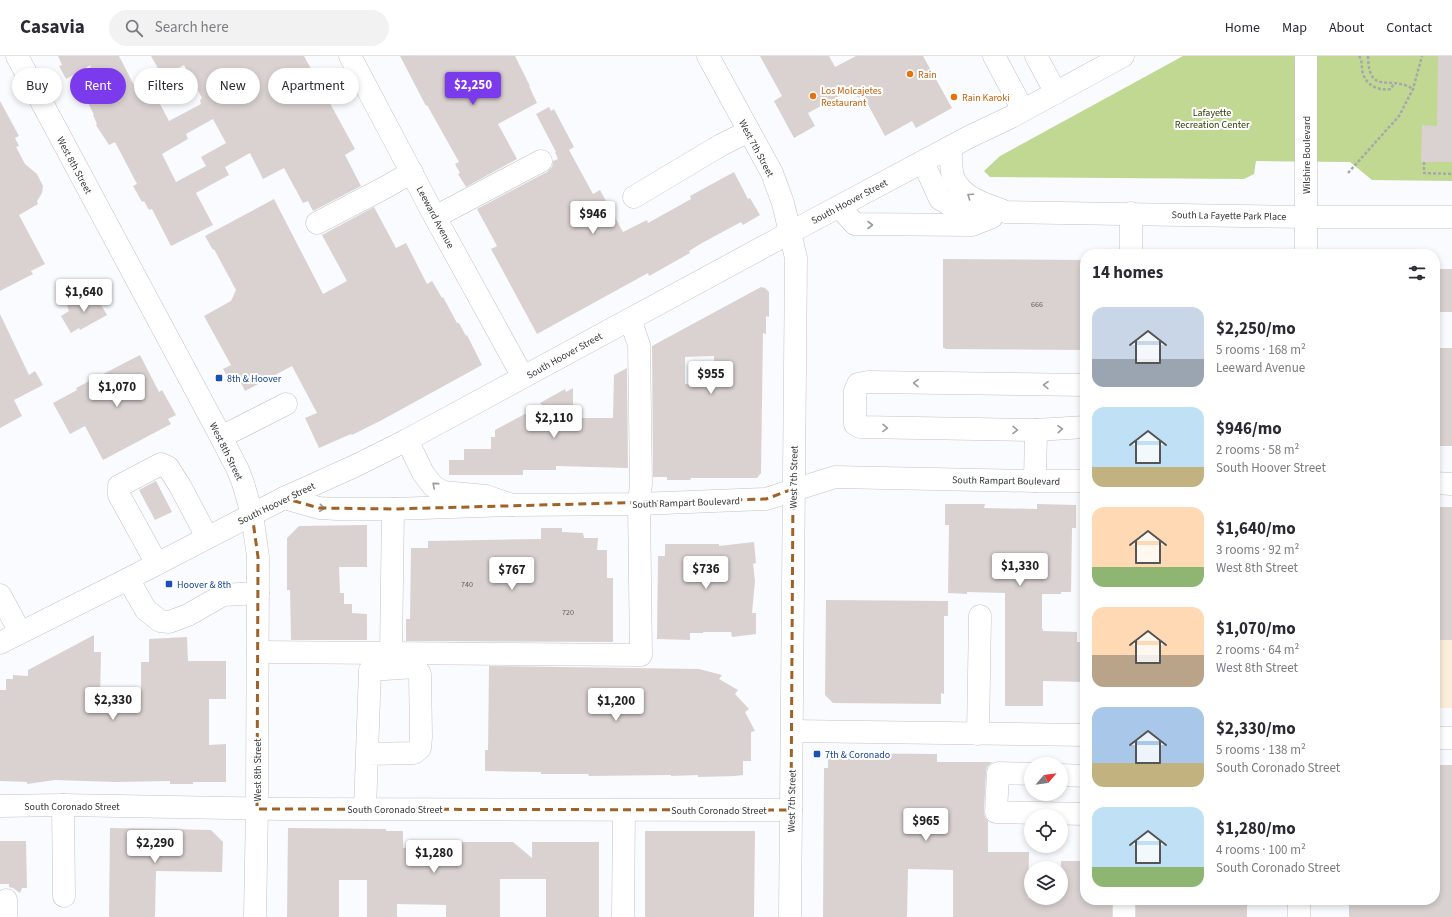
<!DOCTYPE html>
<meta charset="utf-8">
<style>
:root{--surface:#fff;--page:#f2f2f3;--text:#2b2b33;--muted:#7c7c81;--line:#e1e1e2;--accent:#7c3aed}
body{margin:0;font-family:"Source Sans 3",sans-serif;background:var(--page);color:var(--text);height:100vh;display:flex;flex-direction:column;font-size:15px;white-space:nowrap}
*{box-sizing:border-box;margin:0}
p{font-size:13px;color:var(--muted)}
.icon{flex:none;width:22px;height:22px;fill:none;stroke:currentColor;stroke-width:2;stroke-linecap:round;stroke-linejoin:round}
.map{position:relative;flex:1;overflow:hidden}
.panel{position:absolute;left:1080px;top:193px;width:360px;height:656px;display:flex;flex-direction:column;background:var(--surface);border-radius:16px;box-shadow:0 2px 6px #0003}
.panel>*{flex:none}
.guide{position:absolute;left:12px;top:12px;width:380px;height:36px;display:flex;gap:8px}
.needle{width:26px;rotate:62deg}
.tools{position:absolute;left:1024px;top:701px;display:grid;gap:8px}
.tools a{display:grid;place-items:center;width:44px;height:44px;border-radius:50%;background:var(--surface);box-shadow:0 2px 6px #0003;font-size:20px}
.price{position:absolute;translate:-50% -34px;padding:0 9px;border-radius:4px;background:#fff;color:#222;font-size:13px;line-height:26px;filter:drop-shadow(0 1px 2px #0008)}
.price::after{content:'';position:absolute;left:50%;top:24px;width:12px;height:9px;margin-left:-6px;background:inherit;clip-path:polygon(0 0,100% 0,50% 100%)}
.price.active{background:var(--accent);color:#fff}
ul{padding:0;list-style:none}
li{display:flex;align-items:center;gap:12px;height:100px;padding:0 12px}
li span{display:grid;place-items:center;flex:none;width:112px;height:80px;border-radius:12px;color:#555}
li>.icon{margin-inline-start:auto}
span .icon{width:48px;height:48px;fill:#fffc;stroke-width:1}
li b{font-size:17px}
h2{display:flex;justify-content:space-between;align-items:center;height:48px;padding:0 12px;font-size:17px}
.chip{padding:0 14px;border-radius:18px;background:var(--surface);box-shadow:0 2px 6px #0003;font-size:14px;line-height:36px}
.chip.active{background:var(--accent);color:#fff}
header{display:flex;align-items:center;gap:24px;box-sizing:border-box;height:56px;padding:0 20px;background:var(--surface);border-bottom:1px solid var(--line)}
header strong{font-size:19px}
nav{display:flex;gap:22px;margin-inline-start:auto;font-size:14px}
.search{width:280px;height:36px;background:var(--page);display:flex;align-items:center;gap:10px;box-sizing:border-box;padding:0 14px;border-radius:22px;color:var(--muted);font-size:15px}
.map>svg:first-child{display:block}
.commercial{fill:#fbefdb}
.green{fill:#c1d893}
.building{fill:#dad2d0;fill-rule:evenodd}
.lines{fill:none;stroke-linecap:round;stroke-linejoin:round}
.minor-casing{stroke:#c0c3c9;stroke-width:23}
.major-casing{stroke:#c0c3c9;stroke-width:23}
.path{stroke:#a6a8ab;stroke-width:2.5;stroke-dasharray:3 2;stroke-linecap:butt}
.minor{stroke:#fff;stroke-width:22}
.major{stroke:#fff;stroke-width:22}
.oneway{stroke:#9a9b9c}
.marked{fill:none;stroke:#a06227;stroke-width:3;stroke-dasharray:8 5;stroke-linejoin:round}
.food-dot{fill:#e8710a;stroke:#fff;stroke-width:1.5}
.transit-dot{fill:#1a4fb4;stroke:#fff;stroke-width:1.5}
.labels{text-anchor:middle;stroke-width:4;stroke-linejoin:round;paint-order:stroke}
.number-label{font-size:8px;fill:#5f5e60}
.food-label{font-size:10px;fill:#c56008;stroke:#fff;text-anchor:start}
.park-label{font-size:10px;fill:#2f3d03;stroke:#fff}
.street-label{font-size:10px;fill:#36373a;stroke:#fff}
.transit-label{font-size:10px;fill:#164399;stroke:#fff;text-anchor:start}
</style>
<header>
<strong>Casavia</strong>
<div class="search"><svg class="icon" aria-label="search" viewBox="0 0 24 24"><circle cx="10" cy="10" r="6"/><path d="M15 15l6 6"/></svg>Search here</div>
<nav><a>Home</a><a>Map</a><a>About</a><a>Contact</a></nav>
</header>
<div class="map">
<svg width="1452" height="861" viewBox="0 0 1452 861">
<rect width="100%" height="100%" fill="#f9fbfe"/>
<path class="commercial" d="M1435,451l17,1v200h-17z"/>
<path class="green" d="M1183,0h269v125l-80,-1 -22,-18 -94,-1 -2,13 -10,5 -254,-2 -6,-6 16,-15z"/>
<g class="building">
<path d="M58,0h61l18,35 13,-6 19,36 32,-17 -1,-4 2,-2 -18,-33 -21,12 -12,-21h153l51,93 -10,6 16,31 -48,25 -5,-10 -5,2 -19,-35 -21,11 -13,-26 -25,14 4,8 -33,18 17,32 -42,21 -19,-37 -3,1 -5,-9 -2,1 -9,-16 4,-2 -22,-42 -6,3 -13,-20 1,-1 -4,-9h1l-11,-23 8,-27 -25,14 -7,-13 3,-1zM213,63l13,24 -25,14 5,9 -30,16 -14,-28 26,-15 -2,-5z"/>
<path d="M400,0h115l15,30h-1l8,17 -39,21 19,35 -51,28 -8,-13 2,-1 -5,-9 4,-2 -32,-57 -1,1z"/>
<path d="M760,0h69l6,11 21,-11h67l29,52 -36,20 -4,-7 -27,15 -20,-37 -20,-6 -37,20 7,13 -21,12 -20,-37 8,-5z"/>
<path d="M1438,0h14v106h-31l1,-37 15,1z"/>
<path d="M0,45l19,35 -4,2 4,8 -3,1 9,17 12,10 6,12 -1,7 -5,8 1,3 -19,11 26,49 -14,7 2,3 -33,17z"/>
<path d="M549,51l2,4 3,-2 20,38 -5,3 24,44 7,-4 23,42 24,-12 1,3 43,-24 -1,-3 44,-24 14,27 2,-1 10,17 -17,10 -2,-3 -39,21 -13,8 1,2 -41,23 -1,-3 -111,61 -46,-85 6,-3 -20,-37 70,-37 5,-5 1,-6 5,-2 -3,-7h1l-20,-38z"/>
<path d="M274,143l49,95 24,-13 -25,-46 52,-28 22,41 10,-5 21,41 5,-3 10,17 1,-1 14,26h2l7,13 1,-1 15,30 -100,55 -30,15 -1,-1 -32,14 -14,-30 12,-5 -25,-47 -47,25 -6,-12 -8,4 -8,-14 8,-4 -27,-49 27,-15 5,-11 -22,-41 -1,1 -8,-14z"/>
<path d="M943,203l142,1v90l-140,-1v-1h-2z"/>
<rect x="1435" y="213" width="17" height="43"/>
<path d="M761,231l4,1 4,4v25l-3,-1v18l-3,-1 -2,140 -4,5h-66l-1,2h-23v-3h-14l-1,-131zM714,300v28h-29v-27z"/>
<path d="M93,235l14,24 -27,15 -1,-2 -8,5 -10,-17 8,-5 -2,-5z"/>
<path d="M0,258l29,61 6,-4 8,14 -29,15 8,16 -22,12z"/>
<rect x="1435" y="292" width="17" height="98"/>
<path d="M140,299l19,37 3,-2 14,25 -8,4 3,5 -68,36 -18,-34 -15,8 -17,-31 24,-13 -1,-2z"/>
<path d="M627,312l1,100 -72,-2v4h-33v5h-74v-15h15v-11h27v-12h4v-7l47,-25 -2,-2 25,-14 1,3 7,-4v30h40l1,-43z"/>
<path d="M156,425l16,31 -17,8 -16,-30z"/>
<path d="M945,448h40l-1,4 53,1v-5l39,1v23h-4l-1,64h-10v2h-19v35h1v2l34,1v10h8v40l-42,-1v25h-38v-113l-38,-1v2l-19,-1 1,-68h-4z"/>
<rect x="1435" y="451" width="17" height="133"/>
<path d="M367,469v42h-28l1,26h4v11h8v9l15,1v26h-76l-1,-50h-3v-52l12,-12z"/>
<path d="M541,472h21v4l21,1 1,5h14l-1,12h10v28h6v64l-207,-1v-22h4l1,-71h17v-7l113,-2z"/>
<path d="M754,486l2,21 -3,1 2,17 -3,32h4v21l-24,3 -1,-5h-28v1h-13v7l-33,-1 1,-83h7v-12h54v2z"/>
<path d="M826,544l122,1v15h-4v78l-3,-1v11l-108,-1 -8,-8z"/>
<path d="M94,579v17h7l-1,48h41v-38h8v-23l38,-2 1,24h38v38h-17v46l17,-1v38h-33v2h-23v-3l-55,1 -60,-2 -28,4v-2l-27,-1v-91h6v-11h7v-4l15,1v-6z"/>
<path d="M489,610l210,3 23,6 -3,4 19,11 -3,4 14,15 -4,3 10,19 -4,1v29h-8v14l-8,1 -37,1v-2l-27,1v-1l-82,1 -1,-2h-47v-2l-56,-1v-21h3z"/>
<path d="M828,697l109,1v8h55l-5,5 -1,5 -2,39 1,6 3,4v31h41l-1,46h33v-37h24v39h27v17h-159v-47l-45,-1 -1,48h-84l1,-149h4z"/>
<path d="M1435,709h17v152h-103v-17h86z"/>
<path d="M110,772l101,2 12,12 -1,30 -66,-1 -1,46h-46z"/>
<path d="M288,772l98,1v2h17v17h46v-6h64l19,16v-16h67v75h-53v-38h-46v38h-54v-12l-49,-1v13h-30v-37h-28v37h-52z"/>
<path d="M645,775h110l-1,86h-109z"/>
<path d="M0,785h26l1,47h-5l-2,5 -7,-5 -4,-1v-3h-9z"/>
<rect x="1136" y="844" width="111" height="17"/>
</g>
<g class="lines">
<defs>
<g id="minor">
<path d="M350,0l85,161 88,160"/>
<path d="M708,0l64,117 11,30 13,55 -6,659"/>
<path d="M994,0l29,54"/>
<path d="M1036,0l20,37"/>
<path d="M951,91c0,10 -1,23 3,32 9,20 33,25 52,33l301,5h145"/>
<path d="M634,141l87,-52 28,-14"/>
<path d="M839,151l16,17 117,1 20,-8"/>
<path d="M435,161l106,-56"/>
<path d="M317,167l69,-36 26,-15"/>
<path d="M1131,198v-41"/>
<path d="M1085,329l-217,-3 -10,2 -3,7v33l5,3 176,3 49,-3"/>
<path d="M221,381l65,-33"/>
<path d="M1035,425l1,-51"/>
<path d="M1435,427l17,1"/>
<path d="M284,442l35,10 18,1h56l119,-4 127,-1 127,-5 69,-22 200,4h50"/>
<path d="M157,508l-38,-69v-9l42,-22 7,3 12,19 27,51"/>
<path d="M128,523l18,31 14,11 9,1 19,-7 35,-20 35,-2"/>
<path d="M0,539l20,37"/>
<path d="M258,596l383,3 -2,-151 2,-20 -2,-139 -9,-26"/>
<path d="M391,596l2,-143"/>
<path d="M792,675l293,4"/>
<path d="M978,678l2,-118"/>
<path d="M1435,682h17"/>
<path d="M1031,718l-33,-1 -2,39 89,2"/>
<path d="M1061,719l24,1"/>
<path d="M63,749l1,91"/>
<path d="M0,750l63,-1 217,4 511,1"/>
<path d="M365,753l5,-139 45,-3 5,7 1,63 -1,11 -6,5 -47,1"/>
<path d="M6,861v-17"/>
<path d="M623,861l1,-107"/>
<path d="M1124,861v-17"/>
</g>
<g id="major">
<path d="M17,0l204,381 17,33 5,13 9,31 6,43 -1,252 -2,108"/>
<path d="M1306,0v198"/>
<path d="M923,106l17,37 33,19 8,3"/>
<path d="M407,384l16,33 10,13 10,6 43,4 26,9"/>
<path d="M0,587l128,-64 156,-81 73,-33 50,-25 384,-208 178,-95 42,-20 112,-61"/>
<path d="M1299,861v-17"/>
</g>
</defs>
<use href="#minor" class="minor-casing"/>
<use href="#major" class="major-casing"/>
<g class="path">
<path d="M1359,0c4,5 2,12 4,18 4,12 16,17 28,15l3,-6"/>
<path d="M1368,0c1,41 22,18 45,33"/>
<path d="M1424,106v11l28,1"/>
<path d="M1348,117l51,-57 14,-27 9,-33"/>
</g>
<use href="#minor" class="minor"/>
<use href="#major" class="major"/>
</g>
<defs><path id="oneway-chevron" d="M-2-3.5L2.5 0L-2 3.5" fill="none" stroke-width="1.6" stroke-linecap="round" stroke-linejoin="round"/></defs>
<g class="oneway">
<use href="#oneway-chevron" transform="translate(970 140) rotate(-145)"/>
<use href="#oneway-chevron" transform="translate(870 169)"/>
<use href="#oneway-chevron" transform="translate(916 327) rotate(-179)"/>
<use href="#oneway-chevron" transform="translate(1046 329) rotate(-179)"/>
<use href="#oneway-chevron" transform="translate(885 372) rotate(1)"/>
<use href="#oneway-chevron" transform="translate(1060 373) rotate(-3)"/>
<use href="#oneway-chevron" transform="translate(1015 374) rotate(1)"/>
<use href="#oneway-chevron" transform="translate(435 429) rotate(-139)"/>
<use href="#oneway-chevron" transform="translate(322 452) rotate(6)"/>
</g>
<path class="marked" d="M793,433l-2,321 -534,-1 1,-252 -6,-43 32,-16 35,10 74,1 373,-10z"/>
<g class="food-dot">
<circle cx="910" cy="18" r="4"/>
<circle cx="813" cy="40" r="4"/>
<circle cx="954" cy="41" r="4"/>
</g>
<g class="transit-dot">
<rect x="215" y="318" width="8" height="8" rx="2"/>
<rect x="165" y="524" width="8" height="8" rx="2"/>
<rect x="813" y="694" width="8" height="8" rx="2"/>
</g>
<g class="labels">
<g class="number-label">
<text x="1037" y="251">666</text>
<text x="467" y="531">740</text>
<text x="568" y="559">720</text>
</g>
<g class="food-label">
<text x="918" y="22">Rain</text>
<text x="821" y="38">Los Molcajetes<tspan x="821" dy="12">Restaurant</tspan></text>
<text x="962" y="45">Rain Karoki</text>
</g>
<g class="park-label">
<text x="1212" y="60">Lafayette<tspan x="1212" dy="12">Recreation Center</tspan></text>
</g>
<g class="street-label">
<text transform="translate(757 92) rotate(62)" y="4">West 7th Street</text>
<text transform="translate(1306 99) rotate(-90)" y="4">Wilshire Boulevard</text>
<text transform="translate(75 109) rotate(62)" y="4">West 8th Street</text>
<text transform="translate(849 145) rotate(-28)" y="4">South Hoover Street</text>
<text transform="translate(1229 159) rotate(1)" y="4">South La Fayette Park Place</text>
<text transform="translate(436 161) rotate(62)" y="4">Leeward Avenue</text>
<text transform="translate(564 299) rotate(-29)" y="4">South Hoover Street</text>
<text transform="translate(227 395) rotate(64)" y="4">West 8th Street</text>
<text transform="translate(793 421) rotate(-89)" y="4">West 7th Street</text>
<text transform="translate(1006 424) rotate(1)" y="4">South Rampart Boulevard</text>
<text transform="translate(686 446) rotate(-2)" y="4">South Rampart Boulevard</text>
<text transform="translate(276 447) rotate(-26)" y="4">South Hoover Street</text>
<text transform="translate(257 714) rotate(-90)" y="4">West 8th Street</text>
<text transform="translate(791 745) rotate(-89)" y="4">West 7th Street</text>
<text x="72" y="754">South Coronado Street</text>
<text x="395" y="757">South Coronado Street</text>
<text x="719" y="758">South Coronado Street</text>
</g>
<g class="transit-label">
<text x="227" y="326">8th &amp; Hoover</text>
<text x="177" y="532">Hoover &amp; 8th</text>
<text x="825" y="702">7th &amp; Coronado</text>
</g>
</g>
</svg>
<div class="tools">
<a><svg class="needle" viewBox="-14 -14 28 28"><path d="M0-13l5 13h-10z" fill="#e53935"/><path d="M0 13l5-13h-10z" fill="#7c7c81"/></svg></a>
<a><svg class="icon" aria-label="locate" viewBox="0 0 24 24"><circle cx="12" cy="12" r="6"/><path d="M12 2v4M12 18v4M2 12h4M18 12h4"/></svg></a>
<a><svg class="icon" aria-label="layers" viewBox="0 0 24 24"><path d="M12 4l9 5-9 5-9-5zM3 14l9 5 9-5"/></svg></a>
</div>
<b class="price active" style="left:473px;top:50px">$2,250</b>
<b class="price" style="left:593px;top:179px">$946</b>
<b class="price" style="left:84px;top:257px">$1,640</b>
<b class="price" style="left:711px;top:339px">$955</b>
<b class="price" style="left:117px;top:352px">$1,070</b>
<b class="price" style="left:554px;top:383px">$2,110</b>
<b class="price" style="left:1020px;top:531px">$1,330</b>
<b class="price" style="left:706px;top:534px">$736</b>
<b class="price" style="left:512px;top:535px">$767</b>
<b class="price" style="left:113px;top:665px">$2,330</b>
<b class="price" style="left:616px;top:666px">$1,200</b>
<b class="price" style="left:926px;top:786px">$965</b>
<b class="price" style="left:155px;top:808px">$2,290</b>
<b class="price" style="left:434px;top:818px">$1,280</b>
<div class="guide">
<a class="chip">Buy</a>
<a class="chip active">Rent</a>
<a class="chip">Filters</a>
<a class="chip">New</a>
<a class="chip">Apartment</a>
</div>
<section class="panel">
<h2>14 homes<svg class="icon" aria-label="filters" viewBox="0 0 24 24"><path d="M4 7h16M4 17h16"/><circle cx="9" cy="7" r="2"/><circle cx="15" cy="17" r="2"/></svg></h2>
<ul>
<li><span style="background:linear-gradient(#c9d6e8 65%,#9aa5b1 0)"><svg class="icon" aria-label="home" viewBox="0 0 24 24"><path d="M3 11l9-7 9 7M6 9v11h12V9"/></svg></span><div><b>$2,250/mo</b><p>5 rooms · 168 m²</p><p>Leeward Avenue</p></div></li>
<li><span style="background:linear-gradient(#bfe0f5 75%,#c2b280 0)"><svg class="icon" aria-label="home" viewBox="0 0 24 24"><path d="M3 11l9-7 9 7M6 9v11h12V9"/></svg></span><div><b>$946/mo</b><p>2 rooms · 58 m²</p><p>South Hoover Street</p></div></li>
<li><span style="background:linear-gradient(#ffd9b3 75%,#8fb573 0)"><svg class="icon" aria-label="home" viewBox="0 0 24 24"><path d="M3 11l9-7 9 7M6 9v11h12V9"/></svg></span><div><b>$1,640/mo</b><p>3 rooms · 92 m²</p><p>West 8th Street</p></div></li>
<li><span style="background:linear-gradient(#ffd9b3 60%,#b9a48a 0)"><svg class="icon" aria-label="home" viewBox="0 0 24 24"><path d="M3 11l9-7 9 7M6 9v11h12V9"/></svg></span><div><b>$1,070/mo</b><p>2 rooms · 64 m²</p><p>West 8th Street</p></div></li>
<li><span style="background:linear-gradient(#a9c7e8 70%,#c2b280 0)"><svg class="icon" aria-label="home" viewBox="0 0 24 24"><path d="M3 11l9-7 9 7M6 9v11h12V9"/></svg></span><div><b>$2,330/mo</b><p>5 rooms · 138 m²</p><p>South Coronado Street</p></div></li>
<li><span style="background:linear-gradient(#bfe0f5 75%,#8fb573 0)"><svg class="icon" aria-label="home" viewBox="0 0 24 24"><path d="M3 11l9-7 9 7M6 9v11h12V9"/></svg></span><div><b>$1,280/mo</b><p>4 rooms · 100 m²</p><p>South Coronado Street</p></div></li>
</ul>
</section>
</div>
